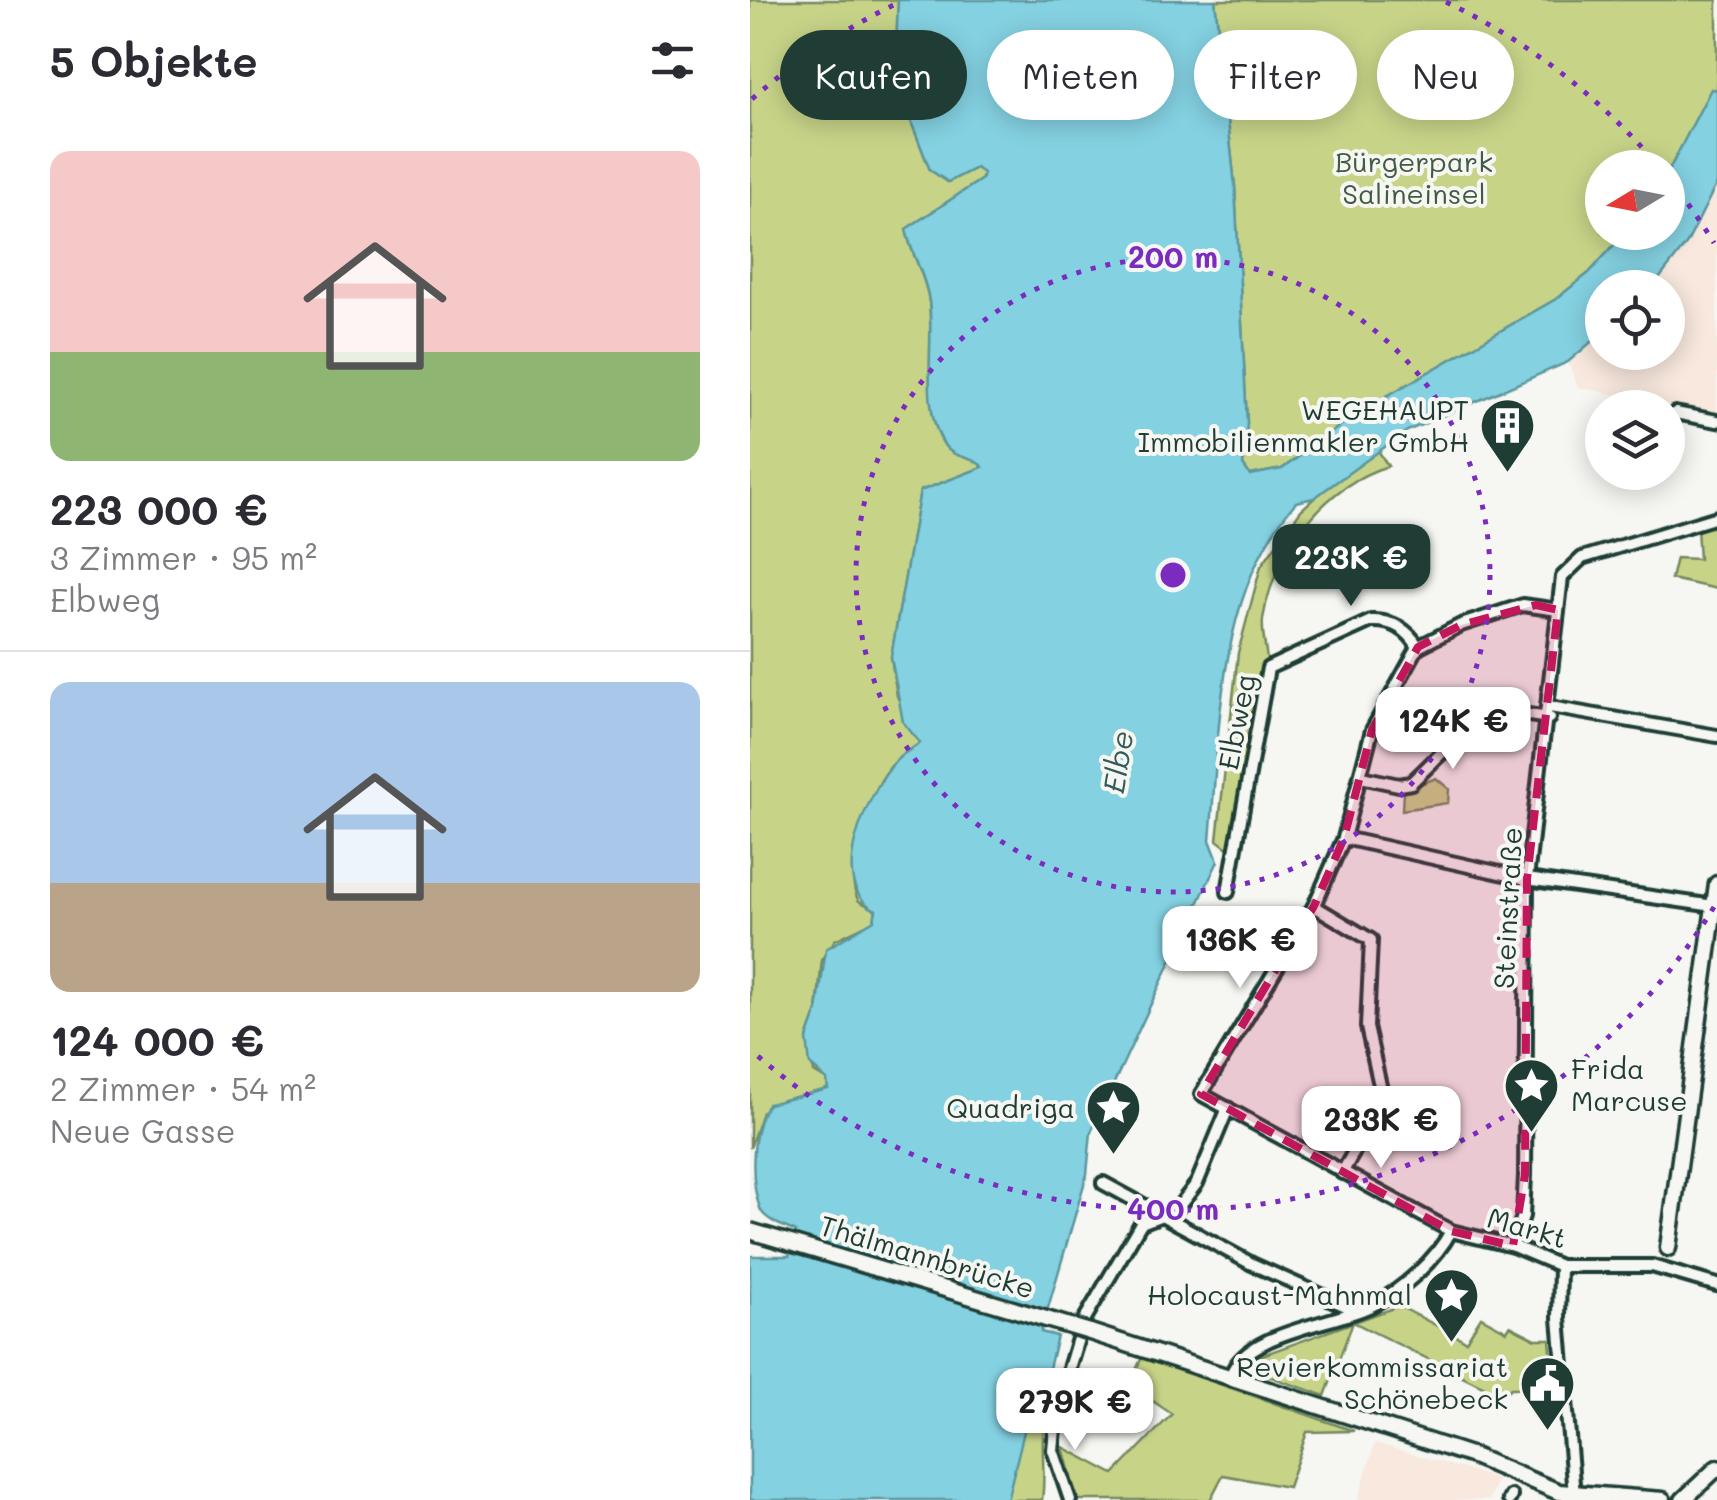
<!DOCTYPE html>
<html lang="de">
<meta charset="utf-8">
<style>
:root{--surface:#fff;--page:#f2f2f3;--text:#2b2b33;--muted:#7c7c81;--line:#e1e1e2;--accent:#1f3d34}
body{margin:0;font-family:Mali,sans-serif;background:var(--page);color:var(--text);height:100vh;display:flex;flex-direction:column;font-size:38px;white-space:nowrap}
*{box-sizing:border-box;margin:0}
p{font-size:32px;color:var(--muted)}
.icon{flex:none;width:55px;height:55px;fill:none;stroke:currentColor;stroke-width:2;stroke-linecap:round;stroke-linejoin:round}
.map{position:relative;flex:1;overflow:hidden}
.sheet{display:flex;flex-direction:column;background:var(--surface);width:750px}
.sheet>*{flex:none}
.banner{position:absolute;left:30px;top:30px;width:785px;height:90px;display:flex;gap:20px}
.needle{width:65px;rotate:260deg}
.controls{position:absolute;left:835px;top:150px;display:grid;gap:20px}
.controls a{display:grid;place-items:center;width:100px;height:100px;border-radius:50%;background:var(--surface);box-shadow:0 5px 25px #0003;font-size:50px}
.price{position:absolute;translate:-50% -85px;padding:0 22px;border-radius:20px;background:#fff;color:#222;font-size:32px;line-height:65px;filter:drop-shadow(0 2px 5px #0008)}
.price::after{content:'';position:absolute;left:50%;top:60px;width:30px;height:22px;margin-left:-15px;background:inherit;clip-path:polygon(0 0,100% 0,50% 100%)}
.price.selected{background:var(--accent);color:#fff}
ul{padding:0;list-style:none}
li{display:grid;align-content:center;gap:20px;height:530px;padding:0 50px}
li+li{border-top:2px solid var(--line)}
li span{display:grid;place-items:center;height:310px;border-radius:20px;color:#555}
li>.icon{margin-inline-start:auto}
span .icon{width:180px;height:180px;fill:#fffc;stroke-width:1}
li b{font-size:42px}
h2{display:flex;justify-content:space-between;align-items:center;height:120px;padding:0 50px;font-size:42px}
.chip{padding:0 35px;border-radius:45px;background:var(--surface);box-shadow:0 5px 25px #0003;font-size:35px;line-height:90px}
.chip.selected{background:var(--accent);color:#fff}
main{display:flex;flex:1;min-height:0}
.map>svg:first-child{display:block}
.built{fill:#f8e8dd}
.green{fill:#c7d488;stroke:#73885e;stroke-width:2.5}
.water{fill:#84d1e2;stroke:#5c969c;stroke-width:2.5}
.pier{fill:#f6f6f2}
.lines{fill:none;stroke-linecap:round;stroke-linejoin:round}
.street-casing{stroke:#1f3d34;stroke-width:18}
.secondary-casing{stroke:#1f3d34;stroke-width:21}
.street{stroke:#f6f6f2;stroke-width:10}
.secondary{stroke:#f6f6f2;stroke-width:14}
.secondary-bridge-casing{stroke:#1f3d34;stroke-width:21;stroke-linecap:butt}
.secondary-bridge{stroke:#f6f6f2;stroke-width:14}
.marked{fill:#c2185b;fill-opacity:0.2;stroke:#c2185b;stroke-width:8;stroke-dasharray:20 12;stroke-linejoin:round}
.ring{fill:none;stroke:#7b2cbf;stroke-width:5;stroke-dasharray:5 10}
.labels{text-anchor:middle;stroke-width:8;stroke-linejoin:round;paint-order:stroke}
.park-label{font-size:28px;fill:#415b45;stroke:#f6f6f2}
.poi-label{font-size:28px;fill:#1f3d34;stroke:#f6f6f2;text-anchor:end}
.street-label{font-size:28px;fill:#1f3d34;stroke:#f6f6f2}
.water-label{font-size:30px;font-style:italic;fill:#335b57;stroke:#f6f6f2}
.centre{fill:#7b2cbf;stroke:#f6f6f2;stroke-width:5}
.ring-label{font-size:30px;text-anchor:middle;font-weight:bold;fill:#7b2cbf;stroke:#f6f6f2;stroke-width:8;stroke-linejoin:round;paint-order:stroke}
</style>
<main>
<section class="sheet">
<h2>5 Objekte<svg class="icon" aria-label="filters" viewBox="0 0 24 24"><path d="M4 7h16M4 17h16"/><circle cx="9" cy="7" r="2"/><circle cx="15" cy="17" r="2"/></svg></h2>
<ul>
<li><span style="background:linear-gradient(#f6c9c9 65%,#8fb573 0)"><svg class="icon" aria-label="home" viewBox="0 0 24 24"><path d="M3 11l9-7 9 7M6 9v11h12V9"/></svg></span><div><b>223 000 €</b><p>3 Zimmer · 95 m²</p><p>Elbweg</p></div></li>
<li><span style="background:linear-gradient(#a9c7e8 65%,#b9a48a 0)"><svg class="icon" aria-label="home" viewBox="0 0 24 24"><path d="M3 11l9-7 9 7M6 9v11h12V9"/></svg></span><div><b>124 000 €</b><p>2 Zimmer · 54 m²</p><p>Neue Gasse</p></div></li>
</ul>
</section>
<div class="map">
<svg width="967" height="1500" viewBox="0 0 967 1500">
<rect width="100%" height="100%" fill="#f6f6f2"/>
<filter id="ink" filterUnits="userSpaceOnUse"><feTurbulence type="fractalNoise" baseFrequency=".01" numOctaves="2"/><feDisplacementMap in="SourceGraphic" scale="20" xChannelSelector="R" yChannelSelector="G"/><feConvolveMatrix kernelMatrix="1 2 1 2 8 2 1 2 1" color-interpolation-filters="sRGB"/></filter>
<g filter="url(#ink)">
<g class="built">
<path d="M967,183v232l-139,-28 -10,-25 34,-29v19h66v-64l-16,-1 35,-44z"/>
<path d="M625,1443l122,36 -8,21h-131z"/>
</g>
<g class="green">
<path d="M0,0h148l-3,80 35,90 18,12 28,-14 8,5 -2,6 -76,50c5,27 20,46 23,73 5,40 -8,110 16,144 9,13 29,10 38,21l-63,24 -29,166 6,39 23,47c-14,10 -25,16 -35,31 -17,25 -43,101 -26,127l17,9 -2,11 -39,19 -13,19 -5,52 -10,28 7,33 13,8 1,9 -48,12 -18,11 -12,36z"/>
<path d="M465,0h502v90h-6l-43,82v-4h-66v64l23,1 -36,40 -33,26 -197,113 -77,57 -32,6 -7,-10 4,-42 -12,-237z"/>
<path d="M624,444l14,22c-65,20 -114,87 -125,153 -2,19 6,35 4,53 -5,60 -22,122 -33,181l-17,-13 21,-187 23,-87 40,-56z"/>
<path d="M967,525v64l-46,-10 5,-21 23,1 -2,-31z"/>
<path d="M686,778l13,11 -1,14 -46,7 1,-19z"/>
<path d="M649,1306l67,35 15,-24 26,14 3,-5 26,13h14l4,49h-43l-10,7 -148,-73 -28,74 -71,-25v-13z"/>
<path d="M392,1357l212,74 -47,1 -19,55 -65,-12 -13,25h-133l-14,-53 51,27 58,-60 -43,-29z"/>
<path d="M279,1398l20,7c-12,32 -2,62 -7,95h-37z"/>
</g>
<path class="water" d="M148,0h317l20,186 12,237 -4,42 7,10 32,-6 77,-57 197,-113 33,-26 36,-40 43,-1v-60l43,-83 6,1v93l-30,60 -35,45h-50v45l-34,29 -161,69 -93,67 -18,4c-79,89 -76,226 -86,338l8,21 -127,271 -4,42 -46,158 16,4 -17,69 -9,-2 -24,97h-257v-244h39l7,-24c-13,-6 -27,-10 -35,-21 -11,-27 -11,-81 7,-107l60,-15 -1,-9 -17,-15 -3,-26 10,-28 9,-62 48,-29 2,-10c-52,-25 -9,-115 19,-148 7,-9 16,-12 25,-19l-17,-21 -12,-65 29,-166 63,-24c-9,-11 -29,-8 -38,-21 -26,-38 -10,-101 -16,-145 -3,-26 -18,-46 -23,-72l76,-50 1,-6 -7,-5 -28,14 -18,-12 -35,-90z"/>
<path class="pier" d="M27,1229l275,82 -5,18 15,5 -278,-83 6,-17z"/>
<g class="lines">
<defs>
<g id="street">
<path d="M925,413l42,8"/>
<path d="M808,610l-35,-5 -62,20 -43,22 -46,83 -28,108 -30,68 -113,188 250,137 62,15 47,20h92l65,19"/>
<path d="M800,707l167,29"/>
<path d="M611,777l38,8 12,-2 52,-51 38,-21 48,7"/>
<path d="M594,838l183,41 187,27"/>
<path d="M478,892l40,-224 103,-47c20,-1 37,8 47,26"/>
<path d="M564,906l57,34 -4,87 14,63 -2,17 -37,66"/>
<path d="M353,1183l149,81 105,47"/>
<path d="M763,1246l10,-30 2,-41 2,-296 35,-302 20,-19 135,-41"/>
<path d="M810,1266l-1,52 15,177"/>
<path d="M481,1375c16,-44 102,-50 142,-70 30,-16 62,-44 78,-74"/>
<path d="M320,1500l-17,-50 4,-42 26,-86 58,-99 36,-14 20,-26 31,-75"/>
<path d="M759,1500l2,-4"/>
</g>
<g id="secondary">
<path d="M918,1248l49,-364"/>
<path d="M340,1332l383,124 86,36 104,8"/>
<path d="M933,1500l34,-32"/>
</g>
</defs>
<use href="#street" class="street-casing"/>
<use href="#secondary" class="secondary-casing"/>
<use href="#street" class="street"/>
<use href="#secondary" class="secondary"/>
<defs>
<path id="secondary-bridge" d="M0,1231l340,101"/>
</defs>
<use href="#secondary-bridge" class="secondary-bridge-casing"/>
<use href="#secondary-bridge" class="secondary-bridge"/>
</g>
</g>
<path class="marked" d="M786,605l22,5 -31,269 -2,296 -12,71 -62,-15 -250,-137 113,-188 30,-68 28,-108 46,-83 43,-22z"/>
<g class="ring">
<circle cx="423" cy="575" r="317"/>
<path d="M964 907A635 635 0 0 1 2 1051M2 99A635 635 0 0 1 150 2M696 2A635 635 0 0 1 909 167M920 180A635 635 0 0 1 964 243"/>
</g>
<defs>
<symbol id="building-pin" viewBox="-11 -11 22 30"><path d="M0 17L-7.5 6A9.5 9.5 0 1 1 7.5 6Z" fill="#1f3d34" stroke="#f6f6f2"/><path d="M-4-6H4V6H1V3H-1V6H-4ZM-2.5-4.3h1.7v1.8h-1.7ZM.8-4.3h1.7v1.8H.8ZM-2.5-1h1.7V.8h-1.7ZM.8-1h1.7V.8H.8Z" fill="#fff"/></symbol>
<symbol id="sight-pin" viewBox="-11 -11 22 30"><path d="M0 17L-7.5 6A9.5 9.5 0 1 1 7.5 6Z" fill="#1f3d34" stroke="#f6f6f2"/><path d="M0-6L1.8-2.2L6-1.7L2.9 1.2L3.7 5.4L0 3.3L-3.7 5.4L-2.9 1.2L-6-1.7L-1.8-2.2Z" fill="#fff"/></symbol>
<symbol id="civic-pin" viewBox="-11 -11 22 30"><path d="M0 17L-7.5 6A9.5 9.5 0 1 1 7.5 6Z" fill="#1f3d34" stroke="#f6f6f2"/><path d="M-.6-6.5H3V-4.5H.6V-3L4-1V1h2V6H-6V1h2V-1L-.6-3ZM-1.2 2.5V6h2.4V2.5Z" fill="#fff"/></symbol>
</defs>
<g fill-rule="evenodd">
<use href="#building-pin" x="726" y="394" width="63" height="86"/>
<use href="#sight-pin" x="750" y="1054" width="63" height="86"/>
<use href="#sight-pin" x="332" y="1076" width="63" height="86"/>
<use href="#sight-pin" x="670" y="1264" width="63" height="86"/>
<use href="#civic-pin" x="766" y="1352" width="63" height="86"/>
</g>
<g class="labels">
<g class="park-label">
<text x="664" y="172">Bürgerpark<tspan x="664" dy="32">Salineinsel</tspan></text>
</g>
<g class="poi-label">
<text x="719" y="420">WEGEHAUPT<tspan x="719" dy="32">Immobilienmakler GmbH</tspan></text>
<text x="821" y="1079" text-anchor="start">Frida<tspan x="821" dy="32">Marcuse</tspan></text>
<text x="325" y="1118">Quadriga</text>
<text x="662" y="1305">Holocaust-Mahnmal</text>
<text x="758" y="1377">Revierkommissariat<tspan x="758" dy="32">Schönebeck</tspan></text>
</g>
<g class="street-label">
<text transform="translate(487 722) rotate(-79)" y="10">Elbweg</text>
<text transform="translate(758 908) rotate(-87)" y="10">Steinstraße</text>
<text transform="translate(777 1228) rotate(16)" y="10">Markt</text>
<text transform="translate(177 1257) rotate(17)" y="10">Thälmannbrücke</text>
</g>
<g class="water-label">
<text transform="translate(369 762) rotate(-81)" y="10">Elbe</text>
</g>
</g>
<circle cx="423" cy="575" r="15" class="centre"/>
<g class="ring-label">
<text x="423" y="268">200 m</text>
<text x="423" y="1220">400 m</text>
</g>
</svg>
<div class="controls">
<a><svg class="needle" viewBox="-14 -14 28 28"><path d="M0-13l5 13h-10z" fill="#e53935"/><path d="M0 13l5-13h-10z" fill="#7c7c81"/></svg></a>
<a><svg class="icon" aria-label="locate" viewBox="0 0 24 24"><circle cx="12" cy="12" r="6"/><path d="M12 2v4M12 18v4M2 12h4M18 12h4"/></svg></a>
<a><svg class="icon" aria-label="layers" viewBox="0 0 24 24"><path d="M12 4l9 5-9 5-9-5zM3 14l9 5 9-5"/></svg></a>
</div>
<b class="price selected" style="left:601px;top:609px">223K €</b>
<b class="price" style="left:703px;top:772px">124K €</b>
<b class="price" style="left:490px;top:991px">136K €</b>
<b class="price" style="left:631px;top:1171px">233K €</b>
<b class="price" style="left:325px;top:1453px">279K €</b>
<div class="banner">
<a class="chip selected">Kaufen</a>
<a class="chip">Mieten</a>
<a class="chip">Filter</a>
<a class="chip">Neu</a>
</div>
</div>
</main>
